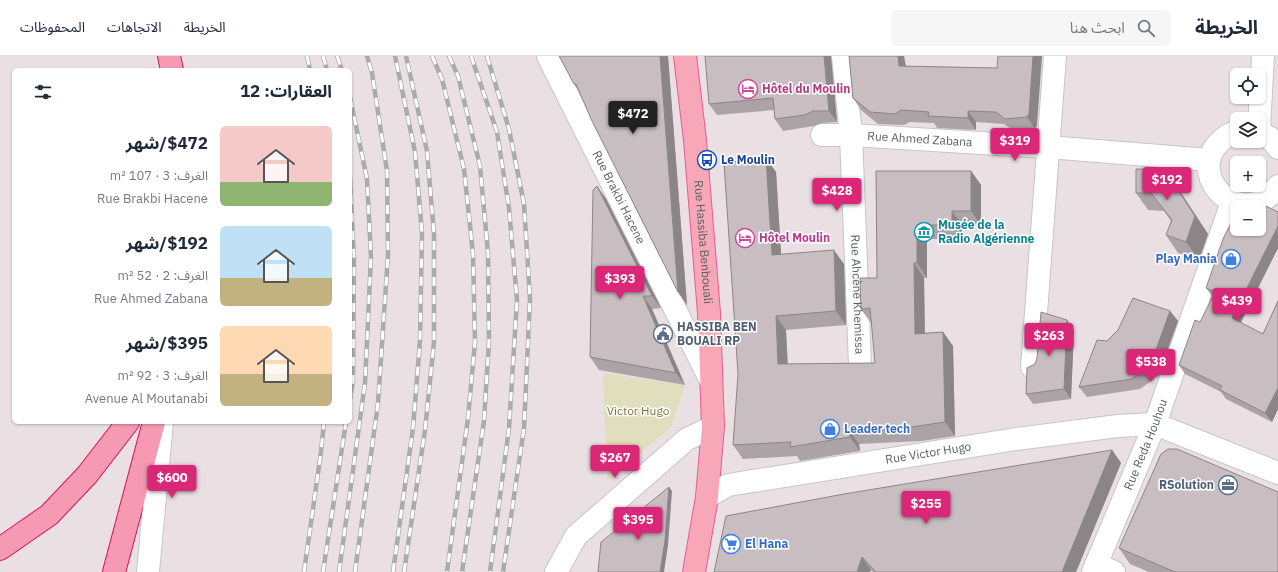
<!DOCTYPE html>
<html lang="ar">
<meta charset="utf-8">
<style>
:root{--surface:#fff;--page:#f6f6f7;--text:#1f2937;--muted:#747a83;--line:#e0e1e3;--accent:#db2777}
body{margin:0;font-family:"IBM Plex Sans","Noto Sans Arabic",sans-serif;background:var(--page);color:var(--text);direction:rtl;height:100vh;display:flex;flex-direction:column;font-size:15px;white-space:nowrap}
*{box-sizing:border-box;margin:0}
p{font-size:13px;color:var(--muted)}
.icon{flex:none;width:22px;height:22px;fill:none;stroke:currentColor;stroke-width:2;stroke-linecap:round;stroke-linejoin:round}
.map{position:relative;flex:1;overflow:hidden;direction:ltr}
.drawer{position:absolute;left:12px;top:12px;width:340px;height:356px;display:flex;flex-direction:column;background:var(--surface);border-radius:6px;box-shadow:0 1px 3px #0004;direction:rtl}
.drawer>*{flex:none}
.tools{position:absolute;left:1230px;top:12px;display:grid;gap:8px}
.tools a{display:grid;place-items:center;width:36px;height:36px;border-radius:6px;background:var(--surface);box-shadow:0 1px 3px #0004;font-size:20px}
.price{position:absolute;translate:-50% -34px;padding:0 9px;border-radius:4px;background:var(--accent);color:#fff;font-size:13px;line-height:26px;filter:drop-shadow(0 1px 2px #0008)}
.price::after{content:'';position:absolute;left:50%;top:24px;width:12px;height:9px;margin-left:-6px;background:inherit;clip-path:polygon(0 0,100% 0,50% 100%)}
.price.selected{background:#222;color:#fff}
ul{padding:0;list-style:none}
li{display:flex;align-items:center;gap:12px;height:100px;padding:0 20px}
li span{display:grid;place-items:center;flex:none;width:112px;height:80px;border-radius:6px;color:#555}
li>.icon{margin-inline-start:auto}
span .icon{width:48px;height:48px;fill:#fffc;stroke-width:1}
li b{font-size:17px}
h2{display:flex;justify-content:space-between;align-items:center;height:48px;padding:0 20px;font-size:17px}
header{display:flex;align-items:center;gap:24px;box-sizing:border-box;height:56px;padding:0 20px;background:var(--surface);border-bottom:1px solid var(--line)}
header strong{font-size:19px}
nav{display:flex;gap:22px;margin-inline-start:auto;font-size:14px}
.search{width:280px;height:36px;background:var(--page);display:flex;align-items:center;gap:10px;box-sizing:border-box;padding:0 14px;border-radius:6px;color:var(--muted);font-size:15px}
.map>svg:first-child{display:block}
.green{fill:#e1debd}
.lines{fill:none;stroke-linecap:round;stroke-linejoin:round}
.minor-casing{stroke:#c1c8c5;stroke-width:24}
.tertiary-casing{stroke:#c1c8c5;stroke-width:24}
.secondary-casing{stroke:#c1c9c6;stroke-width:24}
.primary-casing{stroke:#e55e8c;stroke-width:24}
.trunk-casing{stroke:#d8115c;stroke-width:24}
.minor{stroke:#fff;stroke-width:22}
.tertiary{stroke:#fff;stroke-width:22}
.secondary{stroke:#fff;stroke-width:22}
.primary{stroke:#f8a7b9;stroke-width:22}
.trunk{stroke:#f69ab3;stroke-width:22}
.rail-casing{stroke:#aaabab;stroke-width:4.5}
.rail{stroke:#fff;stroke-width:3;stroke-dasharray:9;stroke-linecap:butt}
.wall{fill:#aca3a7}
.shaded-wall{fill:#8c8588}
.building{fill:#c8bec2;stroke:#8c8588}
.labels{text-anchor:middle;stroke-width:3;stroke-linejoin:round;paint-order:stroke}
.hotel-label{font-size:12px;font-weight:bold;fill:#b23c85;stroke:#fff;text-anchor:start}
.street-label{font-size:12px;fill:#585f5c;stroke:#fff}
.transit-label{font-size:12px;font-weight:bold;fill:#164399;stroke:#fff;text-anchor:start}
.culture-label{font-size:12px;font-weight:bold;fill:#0d838f;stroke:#fff;text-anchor:start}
.shop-label{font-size:12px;font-weight:bold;fill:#366cbe;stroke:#fff;text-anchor:start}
.service-label{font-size:12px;font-weight:bold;fill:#4e5e75;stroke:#fff;text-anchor:start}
.park-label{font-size:12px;fill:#787738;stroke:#fff}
</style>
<header>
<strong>الخريطة</strong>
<div class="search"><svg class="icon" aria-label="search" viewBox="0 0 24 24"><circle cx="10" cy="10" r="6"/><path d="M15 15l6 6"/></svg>ابحث هنا</div>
<nav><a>الخريطة</a><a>الاتجاهات</a><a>المحفوظات</a></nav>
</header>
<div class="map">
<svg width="1278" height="516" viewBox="0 0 1278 516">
<rect width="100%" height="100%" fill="#eae0e3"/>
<path class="green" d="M603,317l82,12 -14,42 -64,53z"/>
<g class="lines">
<defs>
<g id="minor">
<path id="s1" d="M548,0l163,325"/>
<path id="s2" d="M843,0l8,79 9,230"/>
<path d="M1259,72l4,-72"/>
<path d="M1237,76c-8,1 -15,7 -20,13 -30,34 27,88 61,41"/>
<path d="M1259,76l11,6 8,10"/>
<path id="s3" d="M822,79h29l197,12 161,13"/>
<path d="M1032,311l23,-311"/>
<path d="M1096,508l18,8"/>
<path id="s4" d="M1093,516l62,-148 77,-222"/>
</g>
<g id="tertiary">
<path id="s5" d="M707,441l21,-12 288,-46 102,-13 37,-2 123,49"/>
<path d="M556,516l20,-36 111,-97 26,-12"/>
</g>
<path id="secondary" d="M148,516l14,-150"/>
<g id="primary">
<path id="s6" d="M685,0l10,84 14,173 4,114 -6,70 -13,75"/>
</g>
<g id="trunk">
<path d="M169,0l3,14"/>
<path d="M0,493l49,-34 38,-40 41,-53"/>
<path d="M114,516l40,-150"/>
</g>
</defs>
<use href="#minor" class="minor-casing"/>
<use href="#tertiary" class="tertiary-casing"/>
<use href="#secondary" class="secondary-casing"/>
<use href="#primary" class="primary-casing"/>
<use href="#trunk" class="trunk-casing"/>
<use href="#minor" class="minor"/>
<use href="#tertiary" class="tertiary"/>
<use href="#secondary" class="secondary"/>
<use href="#primary" class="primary"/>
<use href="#trunk" class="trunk"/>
<defs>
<g id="rail">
<path d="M307,0l3,14"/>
<path d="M323,0l4,14"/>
<path d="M337,0l5,14"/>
<path d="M432,0l10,23 22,90 9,85 2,88 -7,76 -21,154"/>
<path d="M449,0l9,20 22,90 8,87 1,88 -5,80 -22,151"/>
<path d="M471,0l26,76 12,76 8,92 -8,128 -19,144"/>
<path d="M487,0l22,73 15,75 6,95 -6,129 -21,144"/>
<path d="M350,121l4,82 -1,122 -3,18"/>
<path d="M304,516l17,-120 3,-30"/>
<path d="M323,516l23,-150"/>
<path d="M339,516l26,-189 6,-126 -4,-78 -17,-82"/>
<path d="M355,516l23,-169 10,-148 -1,-84 -15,-98 -5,-17"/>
<path d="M393,516l20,-144 7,-87 2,-108 -7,-81 -20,-96"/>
<path d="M404,516l21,-142 9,-88v-108l-7,-83 -21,-95"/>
</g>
</defs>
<use href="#rail" class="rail-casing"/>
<use href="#rail" class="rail"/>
</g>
<g class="wall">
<path d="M668,0l19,249 -9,-13 -97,-197 -7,-11z"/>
<path d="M849,0h55l2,10 91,2 40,57 -2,4 -21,2 -10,-7 -28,-2v8l-39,-2 -3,-5 -24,-1 -6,3 -26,-1 -17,-14 -8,-12z"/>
<path d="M831,1l6,65 -15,1 -8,3 -31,5 -8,-12 -1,-9 -57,5 -8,-11z"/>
<path d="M766,102l10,14 5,83 63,9 2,61 -60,5 2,34 87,-1 -3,-40h-1l-10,-14 16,-31 -1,-107h95l10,14v40h-19v14h-35v39h-3l1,55 18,-1 10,14 2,90 -33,5 -63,3 1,7 -60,10 -3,-5 -54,3 -10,-14z"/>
<path d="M1165,114l12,17 31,47 -9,26 -21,-7 -12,-18 5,-14 -7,-10 -16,-1 -12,-17z"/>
<path d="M597,130l9,13 55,109 -9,1 33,76 -86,-15 -9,-13z"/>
<path d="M1278,156v36l-37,75 22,11 15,-33v108l-6,13 -46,-23 -5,-7 -36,-18 -6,-9 34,-68 -7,-9 53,-59z"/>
<path d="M1170,255l8,10 -20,55 -18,13 -53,8 -8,-10 28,-46z"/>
<path d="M1074,274l-3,69 -38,5 -7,-10 9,-30z"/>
<path d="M1112,394l9,13 -45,109h-203l-2,-2 -1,2h-156z"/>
<path d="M1119,492l159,24h-129l-19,-8z"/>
</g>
<g class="shaded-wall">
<path d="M660,0h8l19,249 -9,-13z"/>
<path d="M824,0h7l6,66 -8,-11z"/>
<path d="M898,0h6l3,22 -8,-12z"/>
<path d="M1033,0h9l-5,69 -2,4 -8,-12z"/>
<path d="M968,55l8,11v8l-8,-12z"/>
<path d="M766,102l10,14 6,98 -10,-15z"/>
<path d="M1165,114l12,17 31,47 -9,26 -13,-18z"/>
<path d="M971,115l10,14v40l-10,-14z"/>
<path d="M597,130l9,13 55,109 -9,-12z"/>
<path d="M952,155l10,14v14l-10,-14z"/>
<path d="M917,169l10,14v39l-10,-15z"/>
<path d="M1278,170v22l-40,79 -6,-9z"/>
<path d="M834,194l10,14 2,61 -10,-14z"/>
<path d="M914,207l10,15 1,70 -10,-14z"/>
<path d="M643,240l9,13 33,76 -9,-12z"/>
<path d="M1170,255l8,10 -20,55 -8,-10z"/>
<path d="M776,260l10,14 2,49 -10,-15z"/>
<path d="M1067,264l7,10 -3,69 -7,-10z"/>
<path d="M943,276l10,14 2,90 -10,-14z"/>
<path d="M1278,332v21l-6,13 -7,-9z"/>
<path d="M849,374l10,14 1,7 -10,-14z"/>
<path d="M1112,394l9,13 -45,109h-14z"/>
<path d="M669,431l3,4 -4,54 -4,27h-4z"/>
<path d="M862,501l9,13 -1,2h-13z"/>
</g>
<g class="building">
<path d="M559,0h101l18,236 -86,-171 -16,-37h-2z"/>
<path d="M705,0h119l5,55h-16l-8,4 -30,4 -2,-21 -64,6z"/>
<path d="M849,0h49l1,10 98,2 1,-12h35l-4,58 -2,3 -22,2 -9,-7 -28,-1v7l-40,-2 1,-4 -28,-2 -6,4 -25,-2 -17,-14z"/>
<path d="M766,102l6,97 62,-5 2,61 -60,5 2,48 97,-1 -5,-55 -9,1 -1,-31h17l-1,-107h95v40h-19v14h-35v38h-3l1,71 28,-2 2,90 -33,5 -63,3 1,7 -60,10 1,-5 -58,3 5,-71 -14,-211z"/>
<path d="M1136,113l29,1 30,46 -9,26 -20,-7 6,-15 -21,-27h-15z"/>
<path d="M597,130l55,110h-9l33,77 -86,-16 3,-167z"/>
<path d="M1262,148l16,8v14l-46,92 31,16 15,-33v87l-13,25 -45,-23 2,-4 -43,-21 16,-45 5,2 15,-30 -9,-4 17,-49 12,-24 2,1v13h22v-19z"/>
<path d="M1133,242l37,13 -20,55 -18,13 -53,8 18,-47 10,1 11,-11z"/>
<path d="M1041,256l26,8 -3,69 -38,5 1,-26 8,-4 2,-6z"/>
<path d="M1168,393h9l101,43v80h-103l-56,-24 42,-94z"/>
<path d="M1112,394l-50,122h-186l-14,-15 -5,15h-143l12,-56 118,-22z"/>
<path d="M669,431l-4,54 -5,31h-62l3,-30z"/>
</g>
<defs>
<symbol id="hotel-ring" viewBox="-11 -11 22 22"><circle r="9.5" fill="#fff" stroke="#d1479c" stroke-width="1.5"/><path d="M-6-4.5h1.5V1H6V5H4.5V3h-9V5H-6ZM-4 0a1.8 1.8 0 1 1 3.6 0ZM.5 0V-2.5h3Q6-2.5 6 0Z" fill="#d1479c"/></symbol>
<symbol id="bus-ring" viewBox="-11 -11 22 22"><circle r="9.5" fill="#fff" stroke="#1a4fb4" stroke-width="1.5"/><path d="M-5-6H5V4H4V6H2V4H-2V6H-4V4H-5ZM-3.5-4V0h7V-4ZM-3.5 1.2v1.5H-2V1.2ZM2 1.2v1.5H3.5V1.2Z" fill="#1a4fb4"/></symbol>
<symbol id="museum-ring" viewBox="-11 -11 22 22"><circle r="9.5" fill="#fff" stroke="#0f9aa8" stroke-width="1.5"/><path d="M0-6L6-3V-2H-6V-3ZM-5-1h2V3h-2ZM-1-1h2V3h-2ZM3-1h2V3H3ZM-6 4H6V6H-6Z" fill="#0f9aa8"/></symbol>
<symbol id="shop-ring" viewBox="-11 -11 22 22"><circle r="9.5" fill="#fff" stroke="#3f7fe0" stroke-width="1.5"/><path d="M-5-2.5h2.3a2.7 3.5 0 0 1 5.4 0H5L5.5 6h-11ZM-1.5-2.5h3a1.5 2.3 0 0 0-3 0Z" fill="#3f7fe0"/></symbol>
<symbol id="civic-ring" viewBox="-11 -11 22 22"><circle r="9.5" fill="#fff" stroke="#5c6f8a" stroke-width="1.5"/><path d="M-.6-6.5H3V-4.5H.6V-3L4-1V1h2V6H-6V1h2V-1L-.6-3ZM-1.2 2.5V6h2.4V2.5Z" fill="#5c6f8a"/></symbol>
<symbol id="office-ring" viewBox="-11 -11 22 22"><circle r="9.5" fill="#fff" stroke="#5c6f8a" stroke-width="1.5"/><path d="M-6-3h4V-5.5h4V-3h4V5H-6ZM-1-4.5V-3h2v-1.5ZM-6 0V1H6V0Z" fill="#5c6f8a"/></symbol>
<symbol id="supermarket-ring" viewBox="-11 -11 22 22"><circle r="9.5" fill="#fff" stroke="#3f7fe0" stroke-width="1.5"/><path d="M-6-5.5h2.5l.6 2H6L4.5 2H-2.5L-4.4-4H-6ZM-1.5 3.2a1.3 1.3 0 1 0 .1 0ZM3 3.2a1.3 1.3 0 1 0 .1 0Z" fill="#3f7fe0"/></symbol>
</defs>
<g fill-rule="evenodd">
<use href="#hotel-ring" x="737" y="22" width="22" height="22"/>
<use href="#bus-ring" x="696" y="93" width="22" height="22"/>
<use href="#museum-ring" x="913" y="165" width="22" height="22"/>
<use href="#hotel-ring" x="734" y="171" width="22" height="22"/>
<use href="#shop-ring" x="1220" y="192" width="22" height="22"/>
<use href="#civic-ring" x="652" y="267" width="22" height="22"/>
<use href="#shop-ring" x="819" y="362" width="22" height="22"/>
<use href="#office-ring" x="1217" y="418" width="22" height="22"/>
<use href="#supermarket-ring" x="720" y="477" width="22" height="22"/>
</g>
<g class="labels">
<g class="hotel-label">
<text x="762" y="37">Hôtel du Moulin</text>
<text x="759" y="186">Hôtel Moulin</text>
</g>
<g class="street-label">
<text dy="4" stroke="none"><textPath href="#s3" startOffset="98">Rue Ahmed Zabana</textPath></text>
<text dy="4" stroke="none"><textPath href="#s1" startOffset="158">Rue Brakbi Hacene</textPath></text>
<text dy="4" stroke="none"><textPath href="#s6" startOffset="187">Rue Hassiba Benbouali</textPath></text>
<text dy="4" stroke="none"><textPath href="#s2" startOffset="239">Rue Ahcène Khemissa</textPath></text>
<text dy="4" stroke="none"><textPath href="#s4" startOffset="138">Rue Reda Houhou</textPath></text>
<text dy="4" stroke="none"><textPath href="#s5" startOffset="227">Rue Victor Hugo</textPath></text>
</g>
<g class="transit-label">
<text x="721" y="108">Le Moulin</text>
</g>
<g class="culture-label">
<text x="938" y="173">Musée de la<tspan x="938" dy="14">Radio Algérienne</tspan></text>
</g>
<g class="shop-label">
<text x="1217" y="207" text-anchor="end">Play Mania</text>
<text x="844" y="377">Leader tech</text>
<text x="745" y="492">El Hana</text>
</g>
<g class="service-label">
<text x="677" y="275">HASSIBA BEN<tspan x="677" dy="14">BOUALI RP</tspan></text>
<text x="1214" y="433" text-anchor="end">RSolution</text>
</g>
<g class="park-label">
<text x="638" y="359">Victor Hugo</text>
</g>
</g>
</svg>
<div class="tools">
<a><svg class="icon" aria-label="locate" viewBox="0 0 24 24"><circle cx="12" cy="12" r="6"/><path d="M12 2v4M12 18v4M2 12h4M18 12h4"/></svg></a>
<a><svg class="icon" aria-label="layers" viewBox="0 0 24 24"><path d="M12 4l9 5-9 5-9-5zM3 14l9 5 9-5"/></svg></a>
<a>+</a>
<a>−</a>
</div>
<b class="price selected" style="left:633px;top:79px">$472</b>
<b class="price" style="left:1015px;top:106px">$319</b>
<b class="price" style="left:1167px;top:145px">$192</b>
<b class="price" style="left:837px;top:156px">$428</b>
<b class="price" style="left:620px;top:244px">$393</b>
<b class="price" style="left:1237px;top:266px">$439</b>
<b class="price" style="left:1049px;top:301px">$263</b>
<b class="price" style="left:1151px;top:327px">$538</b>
<b class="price" style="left:615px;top:423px">$267</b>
<b class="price" style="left:172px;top:443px">$600</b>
<b class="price" style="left:926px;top:469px">$255</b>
<b class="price" style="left:638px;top:485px">$395</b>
<section class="drawer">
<h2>العقارات: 12<svg class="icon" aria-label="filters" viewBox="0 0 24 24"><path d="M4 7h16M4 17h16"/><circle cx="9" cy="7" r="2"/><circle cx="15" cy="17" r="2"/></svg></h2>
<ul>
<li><span style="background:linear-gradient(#f6c9c9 70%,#8fb573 0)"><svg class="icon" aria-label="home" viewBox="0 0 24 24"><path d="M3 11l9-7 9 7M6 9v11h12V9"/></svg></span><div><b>$472/شهر</b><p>الغرف: 3 · 107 m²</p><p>Rue Brakbi Hacene</p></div></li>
<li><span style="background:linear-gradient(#bfe0f5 65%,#c2b280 0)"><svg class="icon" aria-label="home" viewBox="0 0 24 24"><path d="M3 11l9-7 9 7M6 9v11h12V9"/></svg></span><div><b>$192/شهر</b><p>الغرف: 2 · 52 m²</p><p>Rue Ahmed Zabana</p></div></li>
<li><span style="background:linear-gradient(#ffd9b3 60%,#c2b280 0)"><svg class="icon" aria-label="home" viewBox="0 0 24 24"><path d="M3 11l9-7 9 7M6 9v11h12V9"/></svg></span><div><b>$395/شهر</b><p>الغرف: 3 · 92 m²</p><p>Avenue Al Moutanabi</p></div></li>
</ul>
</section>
</div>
